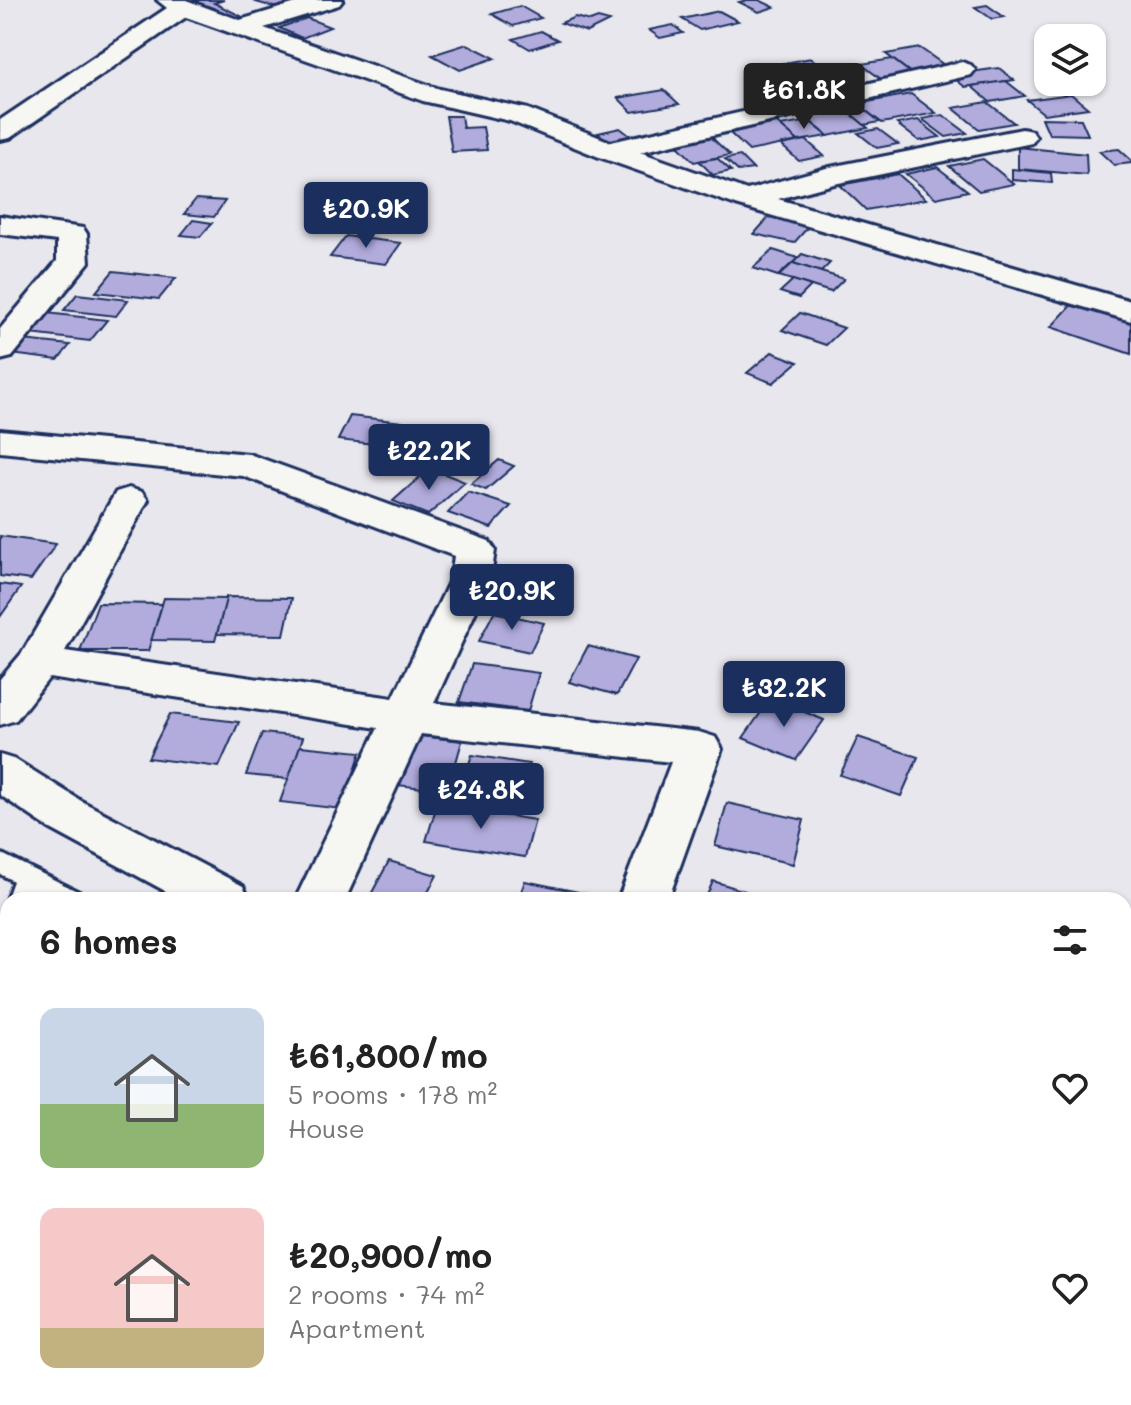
<!DOCTYPE html>
<meta charset="utf-8">
<style>
:root{--surface:#fff;--page:#f2f2f2;--text:#222;--muted:#767676;--accent:#1b2f5e}
body{margin:0;font-family:Mali,sans-serif;background:var(--page);color:var(--text);height:100vh;display:flex;flex-direction:column;font-size:30px;white-space:nowrap}
*{box-sizing:border-box;margin:0}
p{font-size:26px;color:var(--muted)}
.icon{flex:none;width:44px;height:44px;fill:none;stroke:currentColor;stroke-width:2;stroke-linecap:round;stroke-linejoin:round}
.map{position:relative;flex:1;overflow:hidden}
.panel{position:absolute;left:0px;top:892px;width:1132px;height:514px;display:flex;flex-direction:column;background:var(--surface);border-radius:24px 24px 0 0;box-shadow:0 2px 6px #0004}
.panel>*{flex:none}
.fabs{position:absolute;left:1034px;top:24px;display:grid;gap:16px}
.fabs a{display:grid;place-items:center;width:72px;height:72px;border-radius:16px;background:var(--surface);box-shadow:0 2px 6px #0004;font-size:40px}
.price{position:absolute;translate:-50% -68px;padding:0 18px;border-radius:8px;background:var(--accent);color:#fff;font-size:26px;line-height:52px;filter:drop-shadow(0 2px 4px #0008)}
.price::after{content:'';position:absolute;left:50%;top:48px;width:24px;height:18px;margin-left:-12px;background:inherit;clip-path:polygon(0 0,100% 0,50% 100%)}
.price.current{background:#222;color:#fff}
ul{padding:0;list-style:none}
li{display:flex;align-items:center;gap:24px;height:200px;padding:0 40px}
li span{display:grid;place-items:center;flex:none;width:224px;height:160px;border-radius:16px;color:#555}
li>.icon{margin-inline-start:auto}
span .icon{width:96px;height:96px;fill:#fffc;stroke-width:1}
li b{font-size:34px}
h2{display:flex;justify-content:space-between;align-items:center;height:96px;padding:0 40px;font-size:34px}
.map>svg:first-child{display:block}
.building{fill:#b2acdd;stroke:#1b2f5e;stroke-width:2}
.lines{fill:none;stroke-linecap:round;stroke-linejoin:round}
.service-casing{stroke:#1b2f5e;stroke-width:6}
.minor-casing{stroke:#1b2f5e;stroke-width:6}
.service{fill:#f6f6f2;fill-rule:evenodd}
.minor{fill:#f6f6f2;fill-rule:evenodd}
</style>
<div class="map">
<svg width="1131" height="1405" viewBox="0 0 1131 1405">
<rect width="100%" height="100%" fill="#e8e7ee"/>
<filter id="ink" filterUnits="userSpaceOnUse"><feTurbulence type="fractalNoise" baseFrequency=".0125" numOctaves="2"/><feDisplacementMap in="SourceGraphic" scale="16" xChannelSelector="R" yChannelSelector="G"/><feConvolveMatrix kernelMatrix="1 2 1 2 8 2 1 2 1" color-interpolation-filters="sRGB"/></filter>
<g filter="url(#ink)">
<g class="building">
<path d="M193,0h31l-10,3 31,15 -10,3z"/>
<path d="M260,0h34l3,2 -20,6 -21,-6z"/>
<path d="M747,0h12l15,7 -15,5 -20,-10z"/>
<path d="M987,5l17,12 -12,2 -17,-12z"/>
<path d="M520,6l21,12 -28,8 -21,-12z"/>
<path d="M719,11l19,10 -38,9 -18,-11z"/>
<path d="M575,17l15,4 8,-3 11,3 -22,11 -26,-9z"/>
<path d="M307,18l23,9 -28,11 -23,-10z"/>
<path d="M673,25l10,8 -23,5 -11,-8z"/>
<path d="M541,31l17,9 -28,9 -17,-10z"/>
<path d="M467,44l28,14 -35,12 -28,-15z"/>
<path d="M920,48l27,19 -35,7 -26,-20z"/>
<path d="M811,58l13,11 -33,5 -12,-10z"/>
<path d="M892,59l20,15 -31,5 -20,-15z"/>
<path d="M999,68l15,12 -49,7 -15,-12z"/>
<path d="M805,77l22,19 -33,6 -22,-19z"/>
<path d="M1006,81l19,15 -35,6 -19,-16z"/>
<path d="M764,84l17,14 -15,2 -17,-14z"/>
<path d="M664,90l15,14 -47,8 -14,-14z"/>
<path d="M911,94l25,19 -54,10 -25,-19z"/>
<path d="M1071,94l17,14 -44,6 -17,-14z"/>
<path d="M987,102l27,21 -35,6 -26,-21z"/>
<path d="M860,106l20,16 -16,3 -19,-16z"/>
<path d="M845,109l23,19 -40,8 -23,-19z"/>
<path d="M943,115l24,18 -21,4 -24,-18z"/>
<path d="M446,116h15l2,12 20,-1 4,23 -35,2z"/>
<path d="M1042,118l39,1 7,16 -39,-1z"/>
<path d="M918,120l22,17 -21,4 -22,-17z"/>
<path d="M809,121l19,15 -30,5 -18,-15z"/>
<path d="M777,123l21,18 -49,10 -20,-19z"/>
<path d="M620,128l13,10 -21,6 -14,-11z"/>
<path d="M878,129l20,15 -21,4 -19,-15z"/>
<path d="M709,135l21,20 -36,7 -21,-21z"/>
<path d="M806,140l18,16 -25,5 -18,-16z"/>
<path d="M1018,147l68,7 1,21 -69,-6z"/>
<path d="M1119,149l12,11v3l-17,2 -15,-14z"/>
<path d="M740,156l13,13 -15,2 -13,-12z"/>
<path d="M717,158l14,13 -18,4 -14,-14z"/>
<path d="M983,159l31,25 -35,7 -30,-25z"/>
<path d="M937,167l31,24 -32,7 -30,-24z"/>
<path d="M1012,169l39,4 1,10 -40,-3z"/>
<path d="M898,174l28,25 -60,11 -26,-25z"/>
<path d="M196,199l29,2 -11,16 -30,-3z"/>
<path d="M769,217l40,9 -15,17 -40,-9z"/>
<path d="M193,220l19,3 -12,14 -19,-2z"/>
<path d="M346,236l55,7 -15,21 -56,-7z"/>
<path d="M773,250l25,8 -20,18 -25,-8z"/>
<path d="M802,254l28,9 -9,9 -28,-9z"/>
<path d="M793,263l28,9 23,7 -13,13 -52,-16z"/>
<path d="M113,271l63,7 -17,21 -63,-7z"/>
<path d="M793,280l18,6 -12,12 -19,-6z"/>
<path d="M77,294l51,6 -12,16 -52,-6z"/>
<path d="M1076,300l55,18v36l-80,-27z"/>
<path d="M47,313l60,7 -17,21 -60,-7z"/>
<path d="M800,313l44,15 -18,17 -44,-15z"/>
<path d="M23,340l47,5 -12,15 -47,-6z"/>
<path d="M772,352l26,10 -25,21 -26,-10z"/>
<path d="M350,416l53,6 -11,24 -54,-6z"/>
<path d="M499,460l15,6 -28,24 -15,-6z"/>
<path d="M430,468l35,14 -37,33 -35,-14z"/>
<path d="M468,492l43,14 -20,22 -43,-15z"/>
<path d="M0,536l56,8 -25,36 -31,-4z"/>
<path d="M0,584l21,3 -21,30z"/>
<path d="M226,597l66,1 -8,37 -67,-1z"/>
<path d="M164,598l62,1 -11,42 -64,-1z"/>
<path d="M98,603l64,1 -14,47h-68z"/>
<path d="M494,612l50,11 -14,29 -51,-11z"/>
<path d="M588,646l48,13 -19,36 -48,-13z"/>
<path d="M472,664l67,9 -11,38 -69,-9z"/>
<path d="M771,698l53,22 -28,40 -53,-22z"/>
<path d="M170,714l69,8 -20,45 -71,-9z"/>
<path d="M262,733l41,4 -14,42 -43,-4z"/>
<path d="M413,735l49,6 -14,50 -51,-6z"/>
<path d="M858,737l60,20 -17,39 -61,-21z"/>
<path d="M300,746l61,6 -19,57 -62,-7z"/>
<path d="M472,755l57,9 -15,47 -58,-9z"/>
<path d="M727,803l77,17 -11,44 -78,-18z"/>
<path d="M437,805l98,15 -10,37 -99,-16z"/>
<path d="M389,861l48,14 -13,25h-56z"/>
<path d="M525,881l73,15 -1,4h-79z"/>
<path d="M713,881l61,19h-69z"/>
<path d="M8,1129v48h-8v-11z"/>
<path d="M117,1398h111l-2,7h-111z"/>
<path d="M354,1398h122l-1,7h-122z"/>
<rect x="822" y="1398" width="133" height="7"/>
</g>
<g class="lines">
<defs>
<g id="service">
<path d="M0,853l81,40 3,7h-34l-17,-8 -3,8h-22v5l-2,-5 7,-19 -13,-7z"/>
<path d="M8,921v44l-8,3v-45z"/>
</g>
<g id="minor">
<path d="M157,0h29l54,20 66,-20h37l-4,5 -75,23 176,61 88,20 83,33 351,-80 9,3 4,5 -4,5 -331,77 107,38 83,-23 192,-38 10,2 4,6 -4,6 -198,41 -56,15 353,102v20l-395,-116 -137,-48 -89,-36 -87,-20 -237,-84 -176,121 -10,2v-20l167,-112z"/>
<path d="M0,216l83,12 4,6 2,28 -77,95 -12,3v-31l57,-68v-20l-57,-7z"/>
<path d="M0,430l249,24 240,87 6,9 -4,28 -57,125 265,29 16,5 7,12 -54,151h-50l53,-138 -250,-28 -76,166h-50l83,-172 -329,-50 -33,42 -16,5v-46l22,-26 94,-161 13,-4 13,4 6,8 -83,151 328,47 58,-120 3,-22 -211,-80 -243,-24z"/>
<path d="M0,755l16,5 67,42 160,84 7,14h-68l-133,-72 -49,-33z"/>
<path d="M1131,982v55l-7,3v-56z"/>
<path d="M1124,1230l7,2v58l-7,-2z"/>
<path d="M8,1252v60l-8,1v-60z"/>
<path d="M34,1398h64l-2,7h-64z"/>
<path d="M267,1398h64l-2,7h-64z"/>
<path d="M721,1398h64l-1,7h-64z"/>
</g>
</defs>
<use href="#service" class="service-casing"/>
<use href="#minor" class="minor-casing"/>
<use href="#service" class="service"/>
<use href="#minor" class="minor"/>
</g>
</g>
</svg>
<div class="fabs">
<a><svg class="icon" aria-label="layers" viewBox="0 0 24 24"><path d="M12 4l9 5-9 5-9-5zM3 14l9 5 9-5"/></svg></a>
</div>
<b class="price current" style="left:804px;top:131px">₺61.8K</b>
<b class="price" style="left:366px;top:250px">₺20.9K</b>
<b class="price" style="left:429px;top:492px">₺22.2K</b>
<b class="price" style="left:512px;top:632px">₺20.9K</b>
<b class="price" style="left:784px;top:729px">₺32.2K</b>
<b class="price" style="left:481px;top:831px">₺24.8K</b>
<section class="panel">
<h2>6 homes<svg class="icon" aria-label="filters" viewBox="0 0 24 24"><path d="M4 7h16M4 17h16"/><circle cx="9" cy="7" r="2"/><circle cx="15" cy="17" r="2"/></svg></h2>
<ul>
<li><span style="background:linear-gradient(#c9d6e8 60%,#8fb573 0)"><svg class="icon" aria-label="home" viewBox="0 0 24 24"><path d="M3 11l9-7 9 7M6 9v11h12V9"/></svg></span><div><b>₺61,800/mo</b><p>5 rooms · 178 m²</p><p>House</p></div><svg class="icon" aria-label="heart" viewBox="0 0 24 24"><path d="M12 20l-8-8c-3-5 5-10 8-4 3-6 11-1 8 4z"/></svg></li>
<li><span style="background:linear-gradient(#f6c9c9 75%,#c2b280 0)"><svg class="icon" aria-label="home" viewBox="0 0 24 24"><path d="M3 11l9-7 9 7M6 9v11h12V9"/></svg></span><div><b>₺20,900/mo</b><p>2 rooms · 74 m²</p><p>Apartment</p></div><svg class="icon" aria-label="heart" viewBox="0 0 24 24"><path d="M12 20l-8-8c-3-5 5-10 8-4 3-6 11-1 8 4z"/></svg></li>
</ul>
</section>
</div>
